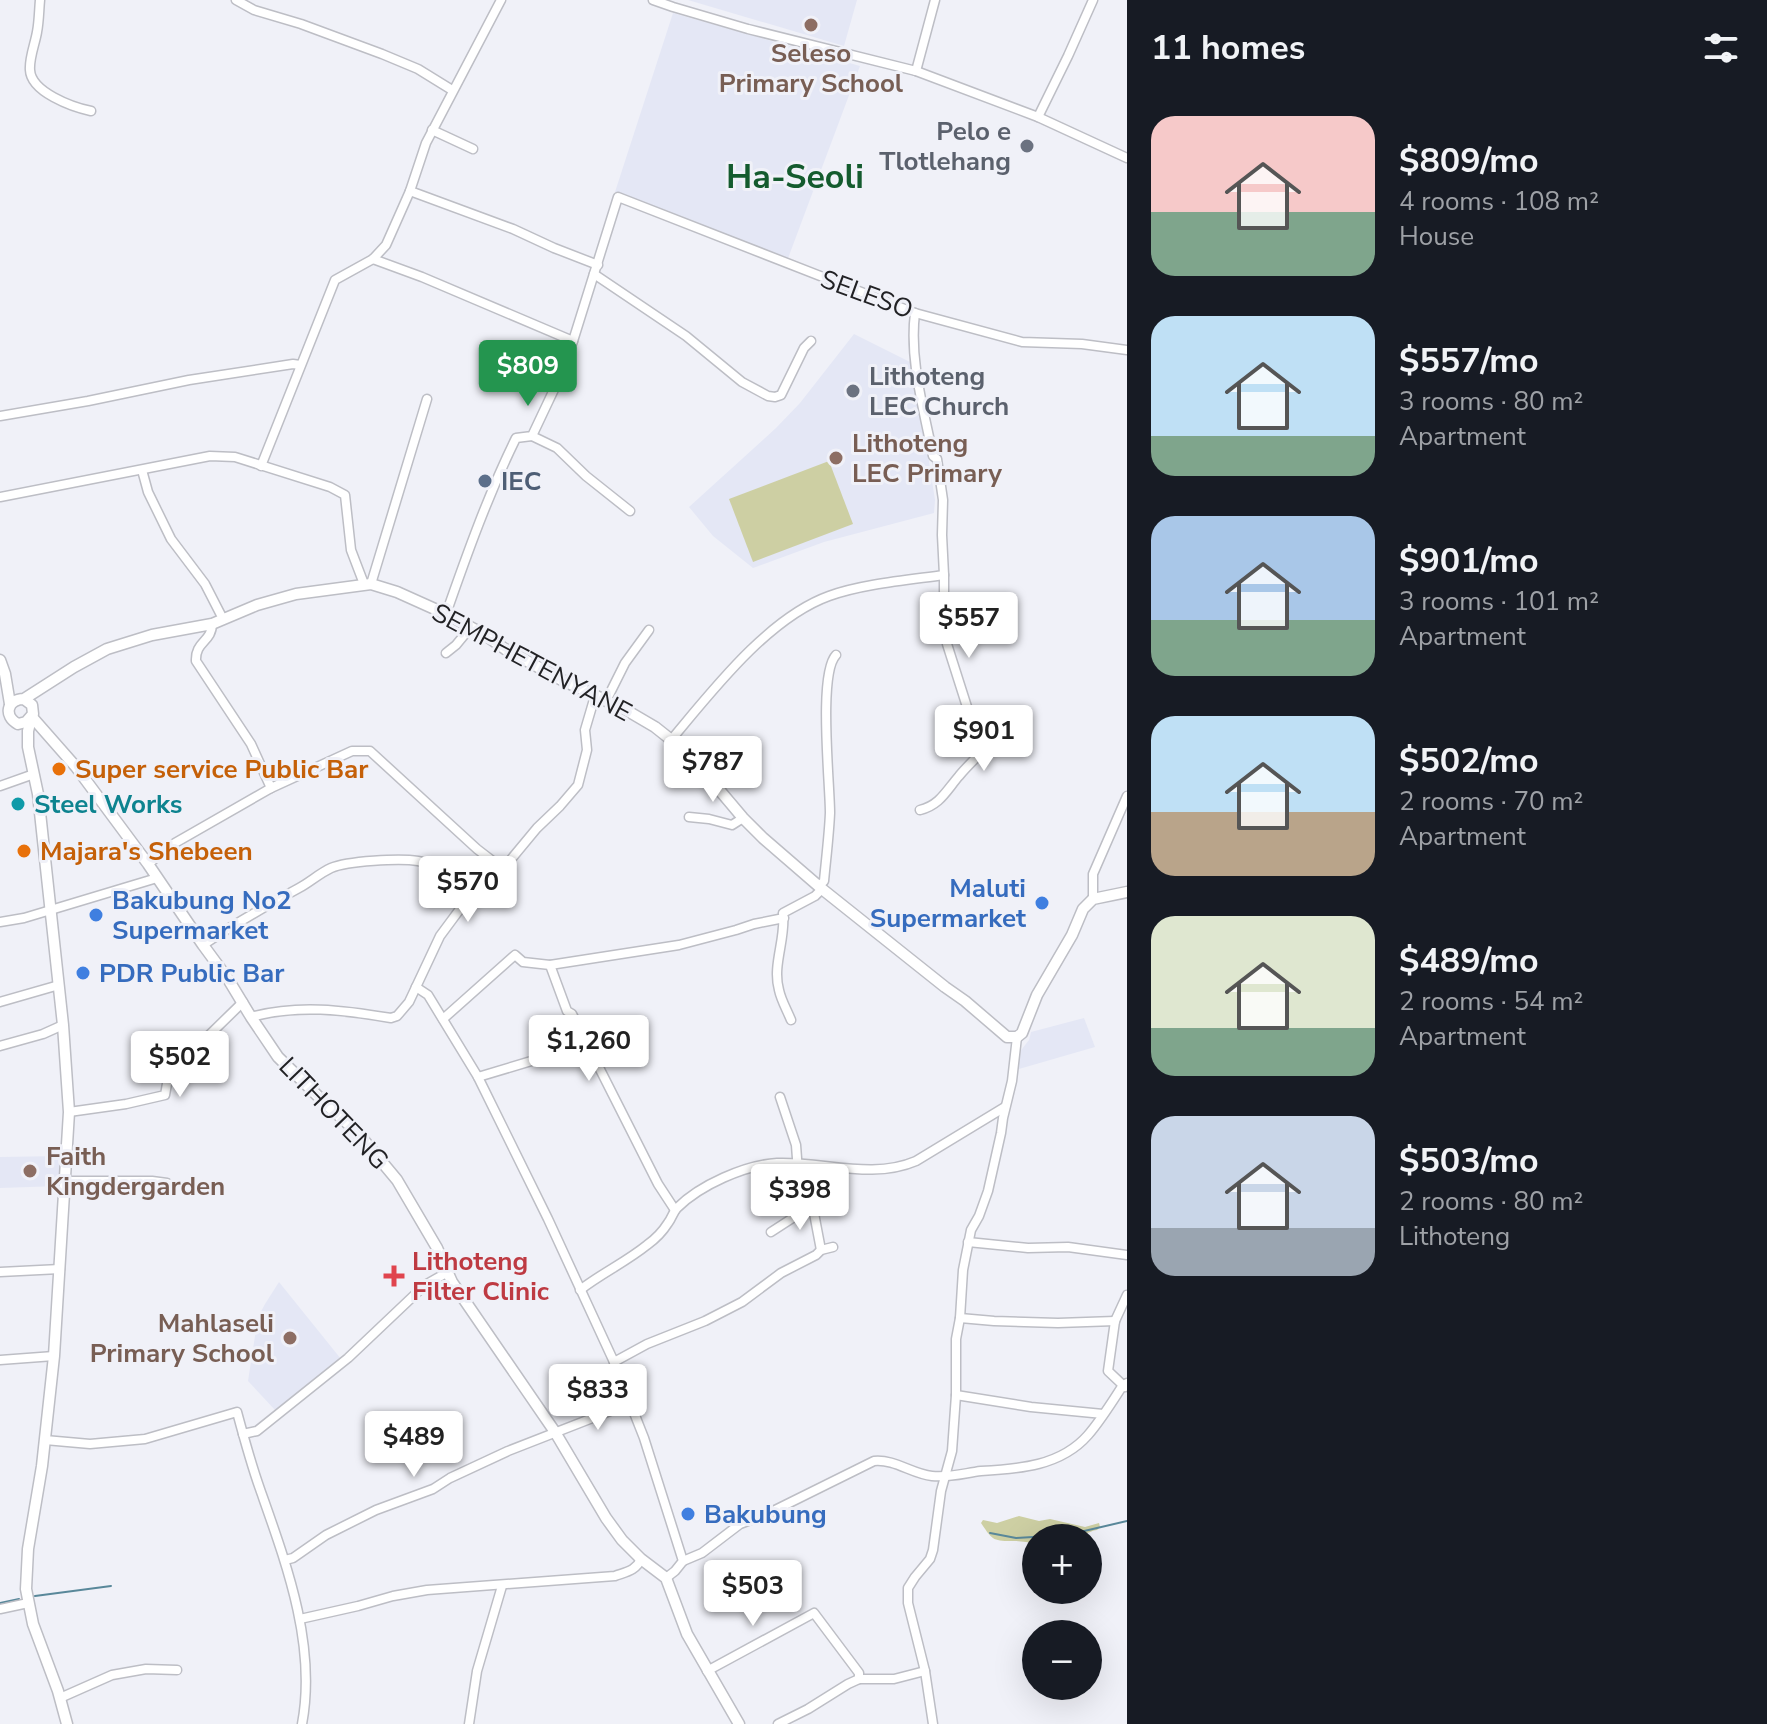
<!DOCTYPE html>
<meta charset="utf-8">
<style>
:root{--surface:#171b24;--page:#20242c;--text:#f1f3f6;--muted:#9ea1a6;--accent:#24954f}
body{margin:0;font-family:"Nunito Sans",sans-serif;background:var(--page);color:var(--text);height:100vh;display:flex;flex-direction:column;font-size:30px;white-space:nowrap}
*{box-sizing:border-box;margin:0}
p{font-size:26px;color:var(--muted)}
.icon{flex:none;width:44px;height:44px;fill:none;stroke:currentColor;stroke-width:2;stroke-linecap:round;stroke-linejoin:round}
.map{position:relative;flex:1;overflow:hidden}
.panel{display:flex;flex-direction:column;background:var(--surface);width:640px}
.panel>*{flex:none}
.controls{position:absolute;left:1022px;top:1524px;display:grid;gap:16px}
.controls a{display:grid;place-items:center;width:80px;height:80px;border-radius:50%;background:var(--surface);box-shadow:0 8px 32px #0002;font-size:40px}
.price{position:absolute;translate:-50% -68px;padding:0 18px;border-radius:8px;background:#fff;color:#222;font-size:26px;line-height:52px;filter:drop-shadow(0 2px 4px #0008)}
.price::after{content:'';position:absolute;left:50%;top:48px;width:24px;height:18px;margin-left:-12px;background:inherit;clip-path:polygon(0 0,100% 0,50% 100%)}
.price.selected{background:var(--accent);color:#fff}
ul{padding:0;list-style:none}
li{display:flex;align-items:center;gap:24px;height:200px;padding:0 24px}
li span{display:grid;place-items:center;flex:none;width:224px;height:160px;border-radius:24px;color:#555}
li>.icon{margin-inline-start:auto}
span .icon{width:96px;height:96px;fill:#fffc;stroke-width:1}
li b{font-size:34px}
h2{display:flex;justify-content:space-between;align-items:center;height:96px;padding:0 24px;font-size:34px}
main{display:flex;flex:1;min-height:0}
.map>svg:first-child{display:block}
.built{fill:#e4e7f5}
.green{fill:#cdcfa3}
.lines{fill:none;stroke-linecap:round;stroke-linejoin:round}
.stream{stroke:#59889a;stroke-width:2}
.minor-casing{stroke:#bdbec5;stroke-width:11}
.major-casing{stroke:#bdbec5;stroke-width:13}
.minor{stroke:#fff;stroke-width:8}
.major{stroke:#fff;stroke-width:10}
.education-dot{fill:#8d6e63;stroke:#f0f1f8;stroke-width:3}
.worship-dot{fill:#6b7280;stroke:#f0f1f8;stroke-width:3}
.service-dot{fill:#5c6f8a;stroke:#f0f1f8;stroke-width:3}
.food-dot{fill:#e8710a;stroke:#f0f1f8;stroke-width:3}
.culture-dot{fill:#0f9aa8;stroke:#f0f1f8;stroke-width:3}
.shop-dot{fill:#3f7fe0;stroke:#f0f1f8;stroke-width:3}
.health-dot{fill:#e0444e;stroke:#f0f1f8;stroke-width:3}
.labels{text-anchor:middle;stroke-width:6;stroke-linejoin:round;paint-order:stroke}
.education-label{font-size:26px;font-weight:bold;fill:#785e54;stroke:#f0f1f8;text-anchor:start}
.worship-label{font-size:26px;font-weight:bold;fill:#5b616d;stroke:#f0f1f8;text-anchor:end}
.street-label{font-size:26px;fill:#222225;stroke:#f0f1f8}
.service-label{font-size:26px;font-weight:bold;fill:#4e5e75;stroke:#f0f1f8;text-anchor:start}
.food-label{font-size:26px;font-weight:bold;fill:#c56008;stroke:#f0f1f8;text-anchor:start}
.culture-label{font-size:26px;font-weight:bold;fill:#0d838f;stroke:#f0f1f8;text-anchor:start}
.shop-label{font-size:26px;font-weight:bold;fill:#366cbe;stroke:#f0f1f8;text-anchor:start}
.health-label{font-size:26px;font-weight:bold;fill:#be3a42;stroke:#f0f1f8;text-anchor:start}
.district-label{font-size:34px;font-weight:bold;fill:#145b2e;stroke:#f0f1f8}
</style>
<main>
<div class="map">
<svg width="1127" height="1724" viewBox="0 0 1127 1724">
<rect width="100%" height="100%" fill="#f0f1f8"/>
<g class="built">
<path d="M688,0h169l-13,46z"/>
<path d="M673,13l187,53 -73,195 -172,-69z"/>
<path d="M854,334l60,30 21,136 -1,13 -110,29 -71,26 -40,-32 -24,-29 87,-79 24,-25z"/>
<path d="M1084,1018l11,29 -76,22v-16l10,-13 2,-8z"/>
<path d="M62,1156l-2,30 -60,2v-31z"/>
<path d="M279,1282l62,77 -16,16 -50,35 -27,-29 10,-64 7,-13z"/>
</g>
<g class="green">
<path d="M829,461l24,63 -100,38 -24,-63z"/>
<path d="M1019,1516l20,5 11,-2 35,8 14,-4 1,4 -3,3c-4,0 -8,3 -13,4 -15,5 -32,4 -48,4v5c-7,0 -14,-2 -21,-2 -22,0 -22,0 -34,-18l2,-3 14,3z"/>
</g>
<g class="lines">
<g class="stream">
<path d="M990,1533l26,5 51,-3 60,-14"/>
<path d="M35,1596l76,-10"/>
<path d="M0,1603l19,-4"/>
</g>
<defs>
<g id="minor">
<path d="M40,0c-1,11 -1,22 -3,32 -2,12 -8,26 -7,38 1,22 42,37 61,41"/>
<path d="M236,0l18,10 47,14 81,30 36,15 34,21"/>
<path d="M653,0l20,7 75,22 168,42 122,46 89,41"/>
<path d="M916,71l19,-71"/>
<path d="M1038,117l30,-61 25,-56"/>
<path d="M432,130l41,19"/>
<path d="M410,191l103,38 41,19 44,17"/>
<path d="M373,259l49,18 151,64"/>
<path d="M594,274l92,62 56,46 26,14 7,1 6,-2 23,-47 7,-7"/>
<path d="M0,416l88,-15 101,-21 104,-16 7,1"/>
<path d="M532,436l25,12 29,28 44,35"/>
<path d="M261,466l74,-186 38,-21 13,-14 24,-54 16,-48 75,-143"/>
<path d="M142,470l6,22 23,47 34,45 18,35"/>
<path d="M0,497l210,-41 25,1 95,30 15,8 6,55 13,34"/>
<path d="M371,584l56,-185"/>
<path d="M446,614c21,-60 42,-119 70,-176l16,-2 26,-55 15,-40 45,-144 297,116 107,29 60,2 45,6"/>
<path d="M446,653l10,-8 14,-17"/>
<path d="M606,701l19,-38 24,-33"/>
<path d="M671,740c41,-49 97,-122 158,-144 33,-12 79,-16 115,-21l-2,-40 1,-35 -6,-41 -4,-3c-9,-46 -24,-96 -18,-143"/>
<path d="M0,786l34,-12"/>
<path d="M271,788l81,-37h18l107,98 26,20"/>
<path d="M920,810c20,-5 26,-19 39,-34 8,-10 18,-19 28,-29l-19,-37 -21,-66 -3,-32v-37"/>
<path d="M689,817l20,2 23,6 11,-7"/>
<path d="M148,864l27,-21 96,-55 -20,-44 -55,-83c-1,-20 16,-19 16,-37"/>
<path d="M819,886l5,-5c2,-22 5,-45 6,-68 0,-30 -12,-139 6,-158"/>
<path d="M1093,899v-25l34,-78"/>
<path d="M0,922l24,-4 133,-40"/>
<path d="M203,945c31,-21 63,-39 96,-57 11,-6 21,-15 32,-20 16,-7 69,-10 87,-7 22,4 43,16 63,25"/>
<path d="M550,965l129,-20 57,-15 18,-6 30,-6"/>
<path d="M416,987l12,8 50,82 70,142 66,143 30,76 39,123 -8,10 -9,7"/>
<path d="M0,1002l59,-17"/>
<path d="M251,1017c46,-13 93,-7 140,1l6,-2 12,-14 31,-66 20,-27 21,-23 22,-17 34,-41 23,-22 18,-21 9,-35 -2,-20 10,-34"/>
<path d="M443,1019l72,-64 8,7 27,3 17,46 5,3 86,170 17,26"/>
<path d="M791,1020c-4,-10 -10,-20 -12,-30 -7,-25 7,-51 4,-77l32,-17 7,-7"/>
<path d="M0,1046l43,-12 20,-9"/>
<path d="M478,1077l110,-33"/>
<path d="M780,1097l16,48 4,54 5,11"/>
<path d="M69,1112l57,-8 39,-9 3,-17 32,-34 43,-42"/>
<path d="M66,1181h86l15,2"/>
<path d="M771,1232l34,-22 8,-2 8,42"/>
<path d="M968,1242l60,6 40,-1 59,8"/>
<path d="M0,1272l60,-3"/>
<path d="M580,1290c22,-17 46,-28 67,-45 7,-5 16,-14 21,-22 4,-5 5,-11 9,-15 23,-23 68,-43 100,-45 46,-2 95,17 139,-2l89,-54"/>
<path d="M960,1318l34,3 64,2 57,-2"/>
<path d="M0,1360l54,-4"/>
<path d="M614,1362l33,-18 58,-23 37,-19 39,-29 35,-18 5,-5 12,-3"/>
<path d="M1125,1387l-17,-16 7,-50 12,-26"/>
<path d="M956,1395l75,12 72,7"/>
<path d="M243,1434l14,-3 91,-73 77,-73 23,-13"/>
<path d="M45,1440l45,4 55,-5 92,-27c7,26 14,52 23,77 26,74 57,156 42,235"/>
<path d="M285,1560l8,-2 33,-23 50,-25 57,-21 17,-11 58,-27 123,-48"/>
<path d="M683,1561l19,-8 38,-29 29,-11 105,-52c21,-2 38,13 58,15 17,2 33,-3 49,-5 38,-2 80,-5 107,-36 13,-15 24,-33 35,-50l4,-2"/>
<path d="M0,1609l28,-6"/>
<path d="M300,1619l58,-13 35,-10 34,-6 188,-14c11,-4 21,-5 26,-17"/>
<path d="M707,1671l107,-58 45,60v6"/>
<path d="M60,1698l52,-23 34,-6 31,1"/>
<path d="M469,1724l8,-53 25,-85"/>
<path d="M778,1724l30,-15 40,-25 11,-5h35l31,-8"/>
<path d="M933,1724l-8,-53 -17,-68v-15l7,-11 15,-18 3,-9 8,-59 11,-40 4,-56v-56l4,-21 3,-48 8,-40 8,-14 9,-25 13,-58 2,-15 9,-37 5,-44"/>
</g>
<g id="major">
<path d="M0,660l5,14 5,30"/>
<path d="M24,699l8,6 1,9 -7,8 -8,2c-15,-8 -11,-25 6,-25l50,-32 33,-18 45,-14 60,-11 45,-19 39,-11 75,-10 26,8 49,22 39,21 20,14 57,31 64,30 29,17 34,27 54,64 20,20 59,51 123,98 20,14 42,36h10l5,-4 15,-38 35,-60 11,-26 10,-10 34,-7"/>
<path d="M32,717l44,50 72,97 55,81 25,34 23,38 27,40 49,48 30,27 40,48 40,68 15,34 103,150 51,86 16,22 19,19 25,19 21,56 52,90"/>
<path d="M31,719l-3,12v16l10,47 25,231 6,87 -15,244 -12,110 -14,83 -2,40 7,35 25,67 9,33"/>
</g>
</defs>
<use href="#minor" class="minor-casing"/>
<use href="#major" class="major-casing"/>
<use href="#minor" class="minor"/>
<use href="#major" class="major"/>
</g>
<g class="education-dot">
<circle cx="811" cy="25" r="8"/>
<circle cx="836" cy="458" r="8"/>
<circle cx="30" cy="1171" r="8"/>
<circle cx="290" cy="1338" r="8"/>
</g>
<g class="worship-dot">
<circle cx="1027" cy="146" r="8"/>
<circle cx="853" cy="391" r="8"/>
</g>
<circle class="service-dot" cx="485" cy="481" r="8"/>
<g class="food-dot">
<circle cx="59" cy="769" r="8"/>
<circle cx="24" cy="851" r="8"/>
</g>
<circle class="culture-dot" cx="18" cy="804" r="8"/>
<g class="shop-dot">
<circle cx="1042" cy="903" r="8"/>
<circle cx="96" cy="915" r="8"/>
<circle cx="83" cy="973" r="8"/>
<circle cx="688" cy="1514" r="8"/>
</g>
<path class="health-dot" d="M390 1264h8v8h8v8h-8v8h-8v-8h-8v-8h8z"/>
<g class="labels">
<g class="education-label">
<text x="811" y="62" text-anchor="middle">Seleso<tspan x="811" dy="30">Primary School</tspan></text>
<text x="852" y="452">Lithoteng<tspan x="852" dy="30">LEC Primary</tspan></text>
<text x="46" y="1165">Faith<tspan x="46" dy="30">Kingdergarden</tspan></text>
<text x="274" y="1332" text-anchor="end">Mahlaseli<tspan x="274" dy="30">Primary School</tspan></text>
</g>
<g class="worship-label">
<text x="1011" y="140">Pelo e<tspan x="1011" dy="30">Tlotlehang</tspan></text>
<text x="869" y="385" text-anchor="start">Lithoteng<tspan x="869" dy="30">LEC Church</tspan></text>
</g>
<g class="street-label">
<text transform="translate(867 294) rotate(20)" y="9">SELESO</text>
<text transform="translate(532 662) rotate(28)" y="9">SEMPHETENYANE</text>
<text transform="translate(334 1113) rotate(46)" y="9">LITHOTENG</text>
</g>
<g class="service-label">
<text x="501" y="490">IEC</text>
</g>
<g class="food-label">
<text x="75" y="778">Super service Public Bar</text>
<text x="40" y="860">Majara's Shebeen</text>
</g>
<g class="culture-label">
<text x="34" y="813">Steel Works</text>
</g>
<g class="shop-label">
<text x="1026" y="897" text-anchor="end">Maluti<tspan x="1026" dy="30">Supermarket</tspan></text>
<text x="112" y="909">Bakubung No2<tspan x="112" dy="30">Supermarket</tspan></text>
<text x="99" y="982">PDR Public Bar</text>
<text x="704" y="1523">Bakubung</text>
</g>
<g class="health-label">
<text x="412" y="1270">Lithoteng<tspan x="412" dy="30">Filter Clinic</tspan></text>
</g>
<g class="district-label">
<text x="795" y="188">Ha-Seoli</text>
</g>
</g>
</svg>
<div class="controls">
<a>+</a>
<a>−</a>
</div>
<b class="price selected" style="left:528px;top:408px">$809</b>
<b class="price" style="left:969px;top:660px">$557</b>
<b class="price" style="left:984px;top:773px">$901</b>
<b class="price" style="left:713px;top:804px">$787</b>
<b class="price" style="left:468px;top:924px">$570</b>
<b class="price" style="left:589px;top:1083px">$1,260</b>
<b class="price" style="left:180px;top:1099px">$502</b>
<b class="price" style="left:800px;top:1232px">$398</b>
<b class="price" style="left:598px;top:1432px">$833</b>
<b class="price" style="left:414px;top:1479px">$489</b>
<b class="price" style="left:753px;top:1628px">$503</b>
</div>
<section class="panel">
<h2>11 homes<svg class="icon" aria-label="filters" viewBox="0 0 24 24"><path d="M4 7h16M4 17h16"/><circle cx="9" cy="7" r="2"/><circle cx="15" cy="17" r="2"/></svg></h2>
<ul>
<li><span style="background:linear-gradient(#f6c9c9 60%,#7fa58c 0)"><svg class="icon" aria-label="home" viewBox="0 0 24 24"><path d="M3 11l9-7 9 7M6 9v11h12V9"/></svg></span><div><b>$809/mo</b><p>4 rooms · 108 m²</p><p>House</p></div></li>
<li><span style="background:linear-gradient(#bfe0f5 75%,#7fa58c 0)"><svg class="icon" aria-label="home" viewBox="0 0 24 24"><path d="M3 11l9-7 9 7M6 9v11h12V9"/></svg></span><div><b>$557/mo</b><p>3 rooms · 80 m²</p><p>Apartment</p></div></li>
<li><span style="background:linear-gradient(#a9c7e8 65%,#7fa58c 0)"><svg class="icon" aria-label="home" viewBox="0 0 24 24"><path d="M3 11l9-7 9 7M6 9v11h12V9"/></svg></span><div><b>$901/mo</b><p>3 rooms · 101 m²</p><p>Apartment</p></div></li>
<li><span style="background:linear-gradient(#bfe0f5 60%,#b9a48a 0)"><svg class="icon" aria-label="home" viewBox="0 0 24 24"><path d="M3 11l9-7 9 7M6 9v11h12V9"/></svg></span><div><b>$502/mo</b><p>2 rooms · 70 m²</p><p>Apartment</p></div></li>
<li><span style="background:linear-gradient(#dfe7d0 70%,#7fa58c 0)"><svg class="icon" aria-label="home" viewBox="0 0 24 24"><path d="M3 11l9-7 9 7M6 9v11h12V9"/></svg></span><div><b>$489/mo</b><p>2 rooms · 54 m²</p><p>Apartment</p></div></li>
<li><span style="background:linear-gradient(#c9d6e8 70%,#9aa5b1 0)"><svg class="icon" aria-label="home" viewBox="0 0 24 24"><path d="M3 11l9-7 9 7M6 9v11h12V9"/></svg></span><div><b>$503/mo</b><p>2 rooms · 80 m²</p><p>Lithoteng</p></div></li>
</ul>
</section>
</main>
